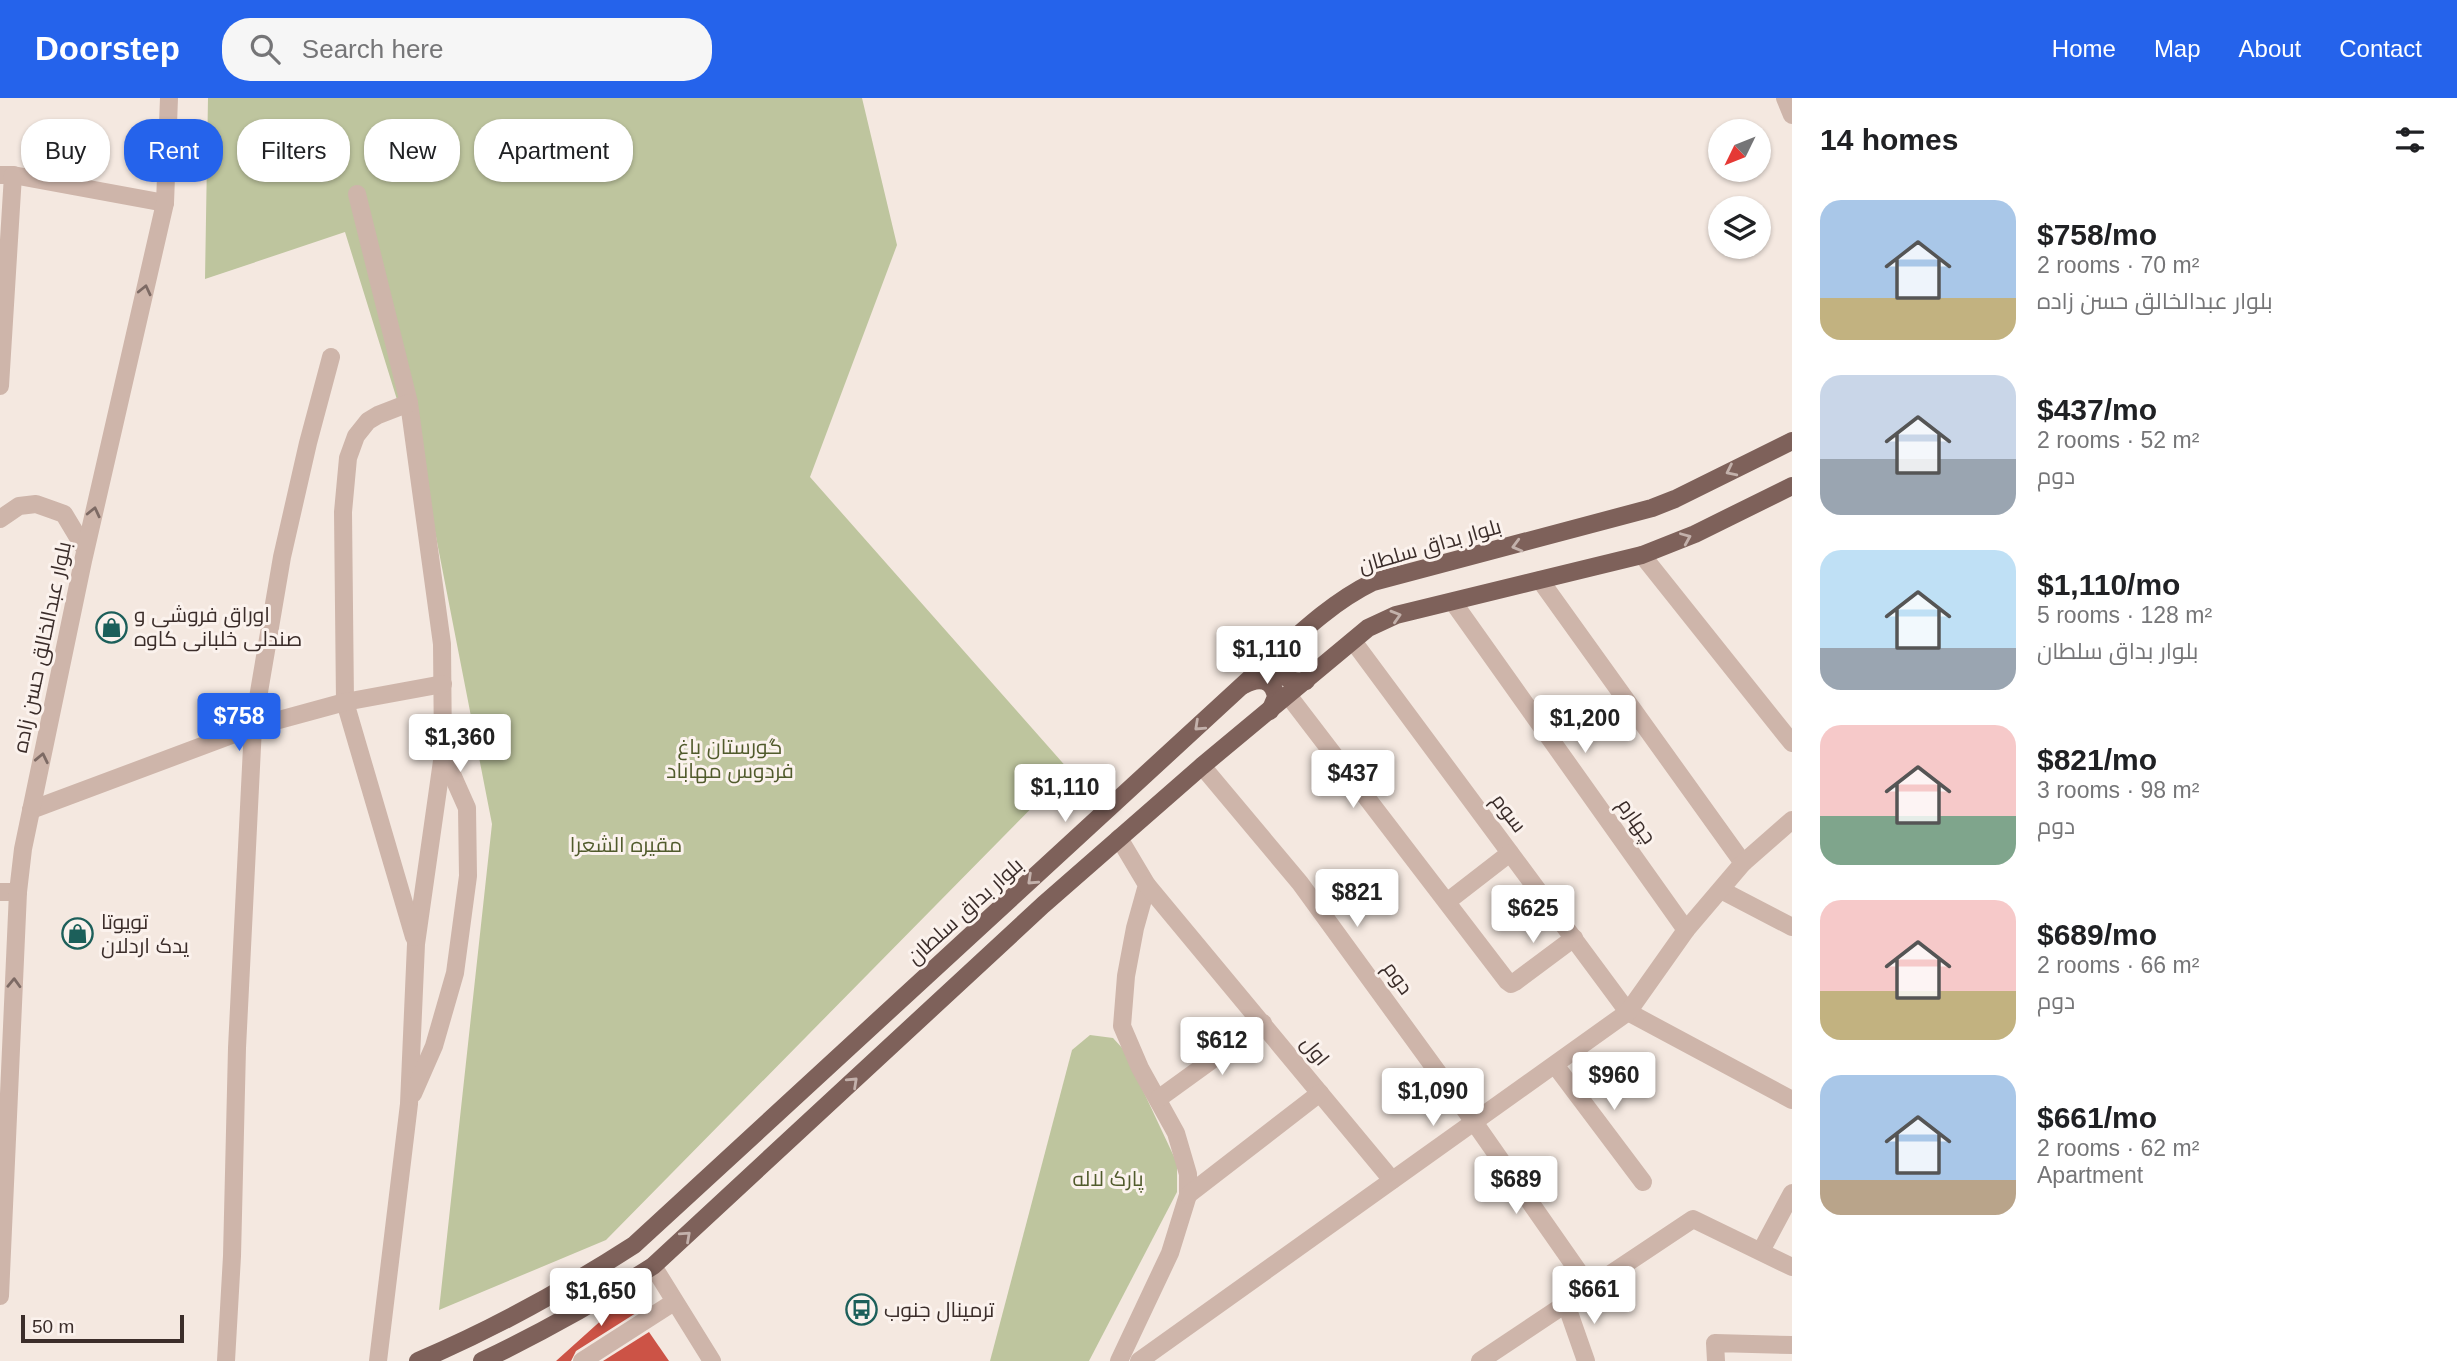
<!DOCTYPE html>
<meta charset="utf-8">
<style>
:root{--surface:#fff;--page:#f6f6f6;--text:#202124;--muted:#757577;--accent:#2563eb}
body{margin:0;font-family:Arial,Cairo,sans-serif;background:var(--page);color:var(--text);height:100vh;display:flex;flex-direction:column;font-size:26px;white-space:nowrap}
*{box-sizing:border-box;margin:0}
p{font-size:23px;color:var(--muted)}
.icon{flex:none;width:38px;height:38px;fill:none;stroke:currentColor;stroke-width:2;stroke-linecap:round;stroke-linejoin:round}
.map{position:relative;flex:1;overflow:hidden}
.side{display:flex;flex-direction:column;background:var(--surface);width:665px}
.side>*{flex:none}
.top-card{position:absolute;left:21px;top:21px;width:665px;height:63px;display:flex;gap:14px}
.needle{width:46px;rotate:227deg}
.tools{position:absolute;left:1708px;top:21px;display:grid;gap:14px}
.tools a{display:grid;place-items:center;width:63px;height:63px;border-radius:50%;background:var(--surface);box-shadow:0 2px 5px #0004;font-size:35px}
.scale{position:absolute;left:21px;bottom:18px;width:163px;box-sizing:border-box;padding-left:7px;border:4px solid #3b2d2a;border-top:0;font-size:19px;line-height:24px;white-space:nowrap;color:#3b2d2a;-webkit-text-stroke:5px #fbf2ed;paint-order:stroke}
.price{position:absolute;translate:-50% -60px;padding:0 16px;border-radius:7px;background:#fff;color:#222;font-size:23px;line-height:46px;filter:drop-shadow(0 2px 4px #0008)}
.price::after{content:'';position:absolute;left:50%;top:42px;width:21px;height:16px;margin-left:-10px;background:inherit;clip-path:polygon(0 0,100% 0,50% 100%)}
.price.active{background:var(--accent);color:#fff}
ul{padding:0;list-style:none}
li{display:flex;align-items:center;gap:21px;height:175px;padding:0 28px}
li span{display:grid;place-items:center;flex:none;width:196px;height:140px;border-radius:21px;color:#555}
li>.icon{margin-inline-start:auto}
span .icon{width:84px;height:84px;fill:#fffc;stroke-width:1}
li b{font-size:30px}
h2{display:flex;justify-content:space-between;align-items:center;height:84px;padding:0 28px;font-size:30px}
.chip{padding:0 24px;border-radius:28px;background:var(--surface);box-shadow:0 2px 5px #0004;font-size:24px;line-height:63px}
.chip.active{background:var(--accent);color:#fff}
header{display:flex;align-items:center;gap:42px;box-sizing:border-box;height:98px;padding:0 35px;background:var(--accent);color:#fff}
header strong{font-size:33px}
nav{display:flex;gap:38px;margin-inline-start:auto;font-size:24px}
.search{width:490px;height:63px;background:var(--page);display:flex;align-items:center;gap:18px;box-sizing:border-box;padding:0 24px;border-radius:28px;color:var(--muted);font-size:26px}
main{display:flex;flex:1;min-height:0}
.map>svg:first-child{display:block}
.green{fill:#bec59e}
.building{fill:#cc5346}
.lines{fill:none;stroke-linecap:round;stroke-linejoin:round}
.minor{stroke:#ceb5aa;stroke-width:18}
.major{stroke:#7e615a;stroke-width:18}
.oneway{stroke:#7d6a64}
.oneway2{stroke:#c3b1ab}
.labels{text-anchor:middle;stroke-width:6;stroke-linejoin:round;paint-order:stroke}
.street-label{font-size:21px;fill:#3b2d2a;stroke:#fbf2ed}
.poi-label{font-size:21px;fill:#3b2d2a;stroke:#fbf2ed;text-anchor:start}
.park-label{font-size:21px;fill:#515b2c;stroke:#fbf2ed}
</style>
<header>
<strong>Doorstep</strong>
<div class="search"><svg class="icon" aria-label="search" viewBox="0 0 24 24"><circle cx="10" cy="10" r="6"/><path d="M15 15l6 6"/></svg>Search here</div>
<nav><a>Home</a><a>Map</a><a>About</a><a>Contact</a></nav>
</header>
<main>
<div class="map">
<svg width="1792" height="1263" viewBox="0 0 1792 1263">
<rect width="100%" height="100%" fill="#f4e8e0"/>
<g class="green">
<path d="M208,0h654l35,147 -87,232 259,293 -463,470 -167,70 53,-486 -62,-318 -85,-274 -140,47z"/>
<path d="M1090,937l23,3 11,12 53,113v29l-88,169h-99l82,-311z"/>
</g>
<g class="building">
<path d="M625,1201l11,14 -60,38 -5,10h-15z"/>
<path d="M649,1234l20,29h-66z"/>
</g>
<g class="lines">
<g class="minor">
<path d="M1785,0l7,17"/>
<path d="M0,77h13l152,28"/>
<path d="M357,96l52,209 33,241 1,110 -27,190 -7,160 -31,257"/>
<path d="M0,288l13,-211"/>
<path d="M409,305l-31,12 -10,6 -12,15 -8,22 -5,54 2,190 69,235"/>
<path d="M0,421l19,-13 17,-2 17,6 11,4 21,35"/>
<path d="M1642,457l150,188"/>
<path d="M1540,482l203,283"/>
<path d="M1453,504l233,328"/>
<path d="M1353,543l275,371 164,88"/>
<path d="M1288,597l219,286 4,3 4,-2 59,-44"/>
<path d="M1202,668l98,117 174,239 116,166"/>
<path d="M31,712l222,-83 92,-25 98,-18"/>
<path d="M1119,740l28,47 -12,43 -9,48 -4,50 18,42 36,65 12,41v21l-18,58 -51,108"/>
<path d="M1147,787l245,295"/>
<path d="M1721,792l71,37"/>
<path d="M0,794h18"/>
<path d="M1448,803l62,-48"/>
<path d="M1555,967l88,117"/>
<path d="M413,996l21,-48 21,-73 13,-97 -1,-68 -24,-54"/>
<path d="M1158,1001l105,-76"/>
<path d="M1188,1097l132,-102"/>
<path d="M1761,1153l31,-58"/>
<path d="M653,1168l59,95"/>
<path d="M0,1198l18,-404 5,-43 60,-288 82,-358 4,-105"/>
<path d="M1566,1206l20,57"/>
<path d="M226,1263l6,-105 5,-208 16,-321 29,-170 26,-114 23,-86"/>
<path d="M582,1263l92,-59"/>
<path d="M1139,1263l489,-349 58,-82 57,-67 49,-43"/>
<path d="M1480,1263l213,-142 99,48"/>
<path d="M1716,1263l-1,-18 77,2"/>
</g>
<g class="major">
<path d="M1281,552c-9,20 5,34 25,31"/>
<path d="M1244,587c14,-8 29,-7 32,12l-6,14"/>
<path d="M418,1263c76,-32 146,-71 216,-116l625,-575c36,-32 71,-67 114,-88l279,-74 23,-9 117,-58"/>
<path d="M482,1263c59,-28 116,-60 171,-95l390,-361 159,-139 166,-138 28,-13 246,-60 53,-21 97,-48"/>
</g>
</g>
<defs><path id="oneway-chevron" d="M-2-3.5L2.5 0L-2 3.5" fill="none" stroke-width="1.6" stroke-linecap="round" stroke-linejoin="round" transform="scale(1.75)"/></defs>
<g class="oneway">
<use href="#oneway-chevron" transform="translate(145 192) rotate(-77)"/>
<use href="#oneway-chevron" transform="translate(94 414) rotate(-77)"/>
<use href="#oneway-chevron" transform="translate(42 660) rotate(-78)"/>
<use href="#oneway-chevron" transform="translate(14 885) rotate(-88)"/>
</g>
<g class="oneway2">
<use href="#oneway-chevron" transform="translate(1731 373) rotate(154)"/>
<use href="#oneway-chevron" transform="translate(1686 440) rotate(-23)"/>
<use href="#oneway-chevron" transform="translate(1517 448) rotate(165)"/>
<use href="#oneway-chevron" transform="translate(1396 518) rotate(-17)"/>
<use href="#oneway-chevron" transform="translate(1199 628) rotate(137)"/>
<use href="#oneway-chevron" transform="translate(1032 782) rotate(137)"/>
<use href="#oneway-chevron" transform="translate(853 984) rotate(-43)"/>
<use href="#oneway-chevron" transform="translate(686 1138) rotate(-42)"/>
</g>
<defs>
<symbol id="shop-ring" viewBox="-11 -11 22 22"><circle r="9.5" fill="#fbf2ed" stroke="#1c5f5a" stroke-width="1.5"/><path d="M-5-2.5h2.3a2.7 3.5 0 0 1 5.4 0H5L5.5 6h-11ZM-1.5-2.5h3a1.5 2.3 0 0 0-3 0Z" fill="#1c5f5a"/></symbol>
<symbol id="bus-ring" viewBox="-11 -11 22 22"><circle r="9.5" fill="#fbf2ed" stroke="#1c5f5a" stroke-width="1.5"/><path d="M-5-6H5V4H4V6H2V4H-2V6H-4V4H-5ZM-3.5-4V0h7V-4ZM-3.5 1.2v1.5H-2V1.2ZM2 1.2v1.5H3.5V1.2Z" fill="#1c5f5a"/></symbol>
</defs>
<g fill-rule="evenodd">
<use href="#shop-ring" x="94" y="512" width="35" height="35"/>
<use href="#shop-ring" x="60" y="818" width="35" height="35"/>
<use href="#bus-ring" x="844" y="1194" width="35" height="35"/>
</g>
<g class="labels">
<g class="street-label">
<text transform="translate(1430 448) rotate(-16)" y="7">بلوار بداق سلطان</text>
<text transform="translate(42 549) rotate(-78)" y="7">بلوار عبدالخالق حسن زاده</text>
<text transform="translate(1509 715) rotate(53)" y="7">سوم</text>
<text transform="translate(1637 723) rotate(55)" y="7">چهارم</text>
<text transform="translate(965 813) rotate(-42)" y="7">بلوار بداق سلطان</text>
<text transform="translate(1398 880) rotate(54)" y="7">دوم</text>
<text transform="translate(1315 953) rotate(51)" y="7">اول</text>
</g>
<g class="poi-label">
<text x="134" y="524">اوراق فروشی و<tspan x="134" dy="24">صندلی خلبانی کاوه</tspan></text>
<text x="101" y="831">تویوتا<tspan x="101" dy="24">یدک اردلان</tspan></text>
<text x="884" y="1219">ترمینال جنوب</text>
</g>
<g class="park-label">
<text x="730" y="656">گورستان باغ<tspan x="730" dy="24">فردوس مهاباد</tspan></text>
<text x="626" y="754">مقیره الشعرا</text>
<text x="1108" y="1088">پارک لاله</text>
</g>
</g>
</svg>
<div class="tools">
<a><svg class="needle" viewBox="-14 -14 28 28"><path d="M0-13l5 13h-10z" fill="#e53935"/><path d="M0 13l5-13h-10z" fill="#757577"/></svg></a>
<a><svg class="icon" aria-label="layers" viewBox="0 0 24 24"><path d="M12 4l9 5-9 5-9-5zM3 14l9 5 9-5"/></svg></a>
</div>
<div class="scale">50 m</div>
<b class="price" style="left:1267px;top:588px">$1,110</b>
<b class="price active" style="left:239px;top:655px">$758</b>
<b class="price" style="left:1585px;top:657px">$1,200</b>
<b class="price" style="left:460px;top:676px">$1,360</b>
<b class="price" style="left:1353px;top:712px">$437</b>
<b class="price" style="left:1065px;top:726px">$1,110</b>
<b class="price" style="left:1357px;top:831px">$821</b>
<b class="price" style="left:1533px;top:847px">$625</b>
<b class="price" style="left:1222px;top:979px">$612</b>
<b class="price" style="left:1614px;top:1014px">$960</b>
<b class="price" style="left:1433px;top:1030px">$1,090</b>
<b class="price" style="left:1516px;top:1118px">$689</b>
<b class="price" style="left:1594px;top:1228px">$661</b>
<b class="price" style="left:601px;top:1230px">$1,650</b>
<div class="top-card">
<a class="chip">Buy</a>
<a class="chip active">Rent</a>
<a class="chip">Filters</a>
<a class="chip">New</a>
<a class="chip">Apartment</a>
</div>
</div>
<section class="side">
<h2>14 homes<svg class="icon" aria-label="filters" viewBox="0 0 24 24"><path d="M4 7h16M4 17h16"/><circle cx="9" cy="7" r="2"/><circle cx="15" cy="17" r="2"/></svg></h2>
<ul>
<li><span style="background:linear-gradient(#a9c7e8 70%,#c2b280 0)"><svg class="icon" aria-label="home" viewBox="0 0 24 24"><path d="M3 11l9-7 9 7M6 9v11h12V9"/></svg></span><div><b>$758/mo</b><p>2 rooms · 70 m²</p><p>بلوار عبدالخالق حسن زاده</p></div></li>
<li><span style="background:linear-gradient(#c9d6e8 60%,#9aa5b1 0)"><svg class="icon" aria-label="home" viewBox="0 0 24 24"><path d="M3 11l9-7 9 7M6 9v11h12V9"/></svg></span><div><b>$437/mo</b><p>2 rooms · 52 m²</p><p>دوم</p></div></li>
<li><span style="background:linear-gradient(#bfe0f5 70%,#9aa5b1 0)"><svg class="icon" aria-label="home" viewBox="0 0 24 24"><path d="M3 11l9-7 9 7M6 9v11h12V9"/></svg></span><div><b>$1,110/mo</b><p>5 rooms · 128 m²</p><p>بلوار بداق سلطان</p></div></li>
<li><span style="background:linear-gradient(#f6c9c9 65%,#7fa58c 0)"><svg class="icon" aria-label="home" viewBox="0 0 24 24"><path d="M3 11l9-7 9 7M6 9v11h12V9"/></svg></span><div><b>$821/mo</b><p>3 rooms · 98 m²</p><p>دوم</p></div></li>
<li><span style="background:linear-gradient(#f6c9c9 65%,#c2b280 0)"><svg class="icon" aria-label="home" viewBox="0 0 24 24"><path d="M3 11l9-7 9 7M6 9v11h12V9"/></svg></span><div><b>$689/mo</b><p>2 rooms · 66 m²</p><p>دوم</p></div></li>
<li><span style="background:linear-gradient(#a9c7e8 75%,#b9a48a 0)"><svg class="icon" aria-label="home" viewBox="0 0 24 24"><path d="M3 11l9-7 9 7M6 9v11h12V9"/></svg></span><div><b>$661/mo</b><p>2 rooms · 62 m²</p><p>Apartment</p></div></li>
</ul>
</section>
</main>
